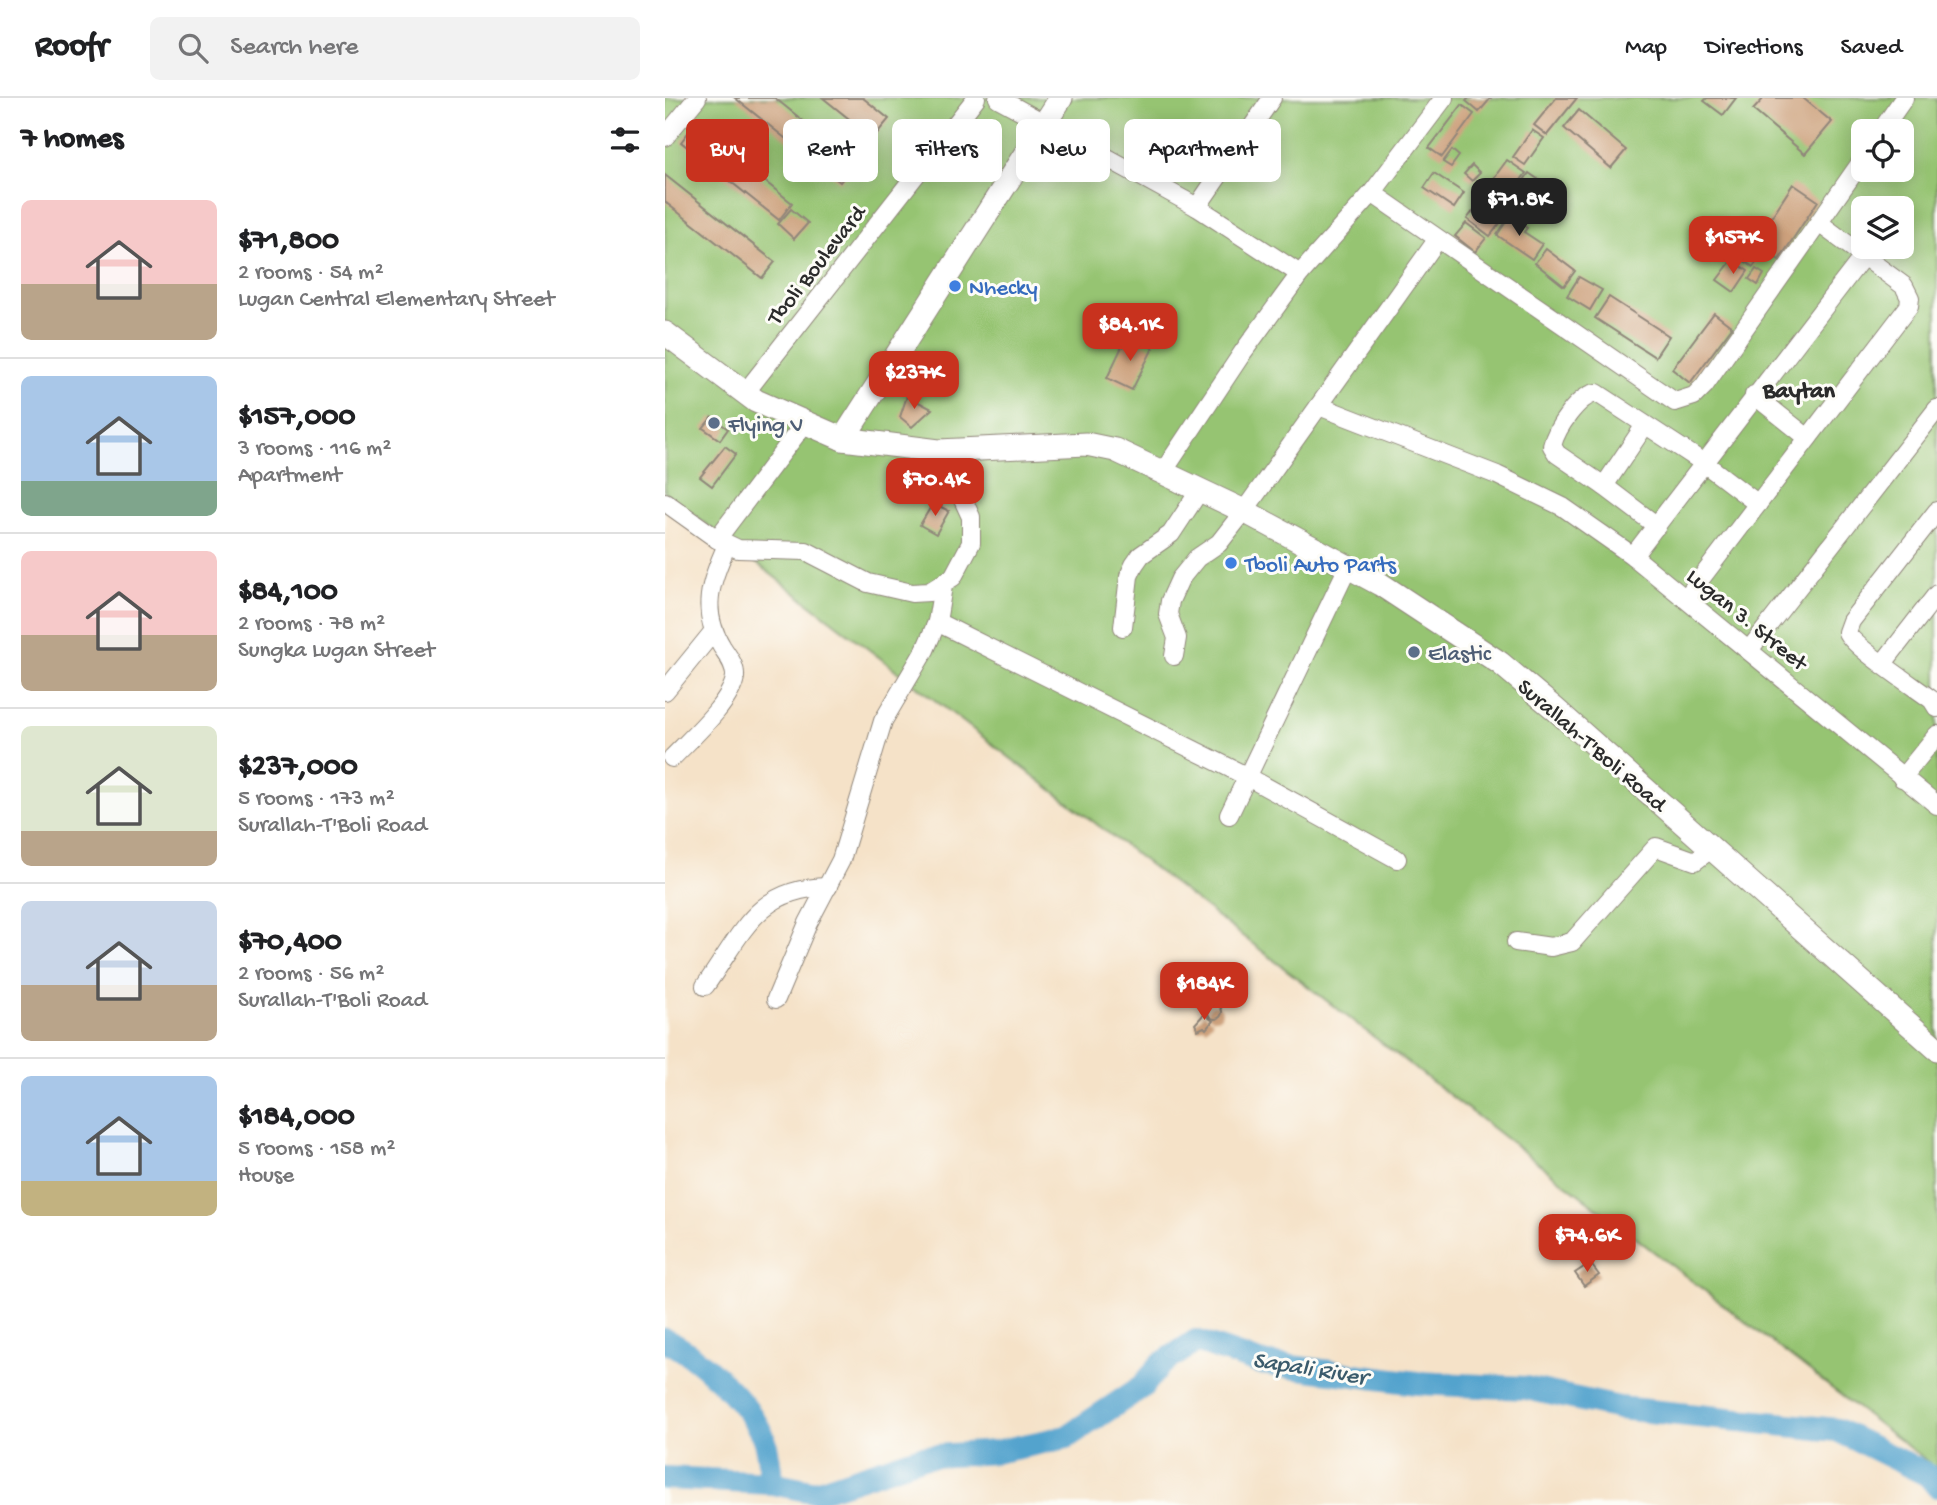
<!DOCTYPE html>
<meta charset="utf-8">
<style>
:root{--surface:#fff;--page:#f2f2f2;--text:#202124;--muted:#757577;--line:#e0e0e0;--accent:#c8321e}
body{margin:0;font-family:"Gochi Hand",sans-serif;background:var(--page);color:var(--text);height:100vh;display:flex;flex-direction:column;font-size:26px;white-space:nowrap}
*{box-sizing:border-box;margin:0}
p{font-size:23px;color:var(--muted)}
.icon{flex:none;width:38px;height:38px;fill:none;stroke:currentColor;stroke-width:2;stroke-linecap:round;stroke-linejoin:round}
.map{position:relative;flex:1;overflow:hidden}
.drawer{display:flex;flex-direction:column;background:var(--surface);width:665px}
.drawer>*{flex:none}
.banner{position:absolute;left:21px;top:21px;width:665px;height:63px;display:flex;gap:14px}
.buttons{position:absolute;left:1186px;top:21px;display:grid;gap:14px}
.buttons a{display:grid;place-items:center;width:63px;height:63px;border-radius:10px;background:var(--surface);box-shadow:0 4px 18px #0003;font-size:35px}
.price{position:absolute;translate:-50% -60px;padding:0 16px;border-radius:14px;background:var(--accent);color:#fff;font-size:23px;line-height:46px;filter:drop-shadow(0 2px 4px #0008)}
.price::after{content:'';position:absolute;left:50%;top:42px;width:21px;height:16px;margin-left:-10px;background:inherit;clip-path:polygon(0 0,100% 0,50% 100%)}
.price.on{background:#222;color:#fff}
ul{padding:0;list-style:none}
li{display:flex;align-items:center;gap:21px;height:175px;padding:0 21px}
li+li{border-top:2px solid var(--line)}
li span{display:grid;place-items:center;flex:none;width:196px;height:140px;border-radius:10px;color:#555}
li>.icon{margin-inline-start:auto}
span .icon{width:84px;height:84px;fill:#fffc;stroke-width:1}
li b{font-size:30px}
h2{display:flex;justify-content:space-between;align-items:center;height:84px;padding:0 21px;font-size:30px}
.chip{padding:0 24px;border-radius:10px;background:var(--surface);box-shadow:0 4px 18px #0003;font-size:24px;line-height:63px}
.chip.on{background:var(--accent);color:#fff}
header{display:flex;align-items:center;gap:42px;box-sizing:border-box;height:98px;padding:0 35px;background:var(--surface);border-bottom:2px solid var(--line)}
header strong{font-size:33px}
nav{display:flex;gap:38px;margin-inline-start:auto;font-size:24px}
.search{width:490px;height:63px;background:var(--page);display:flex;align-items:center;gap:18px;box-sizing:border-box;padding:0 24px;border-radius:10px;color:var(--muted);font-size:26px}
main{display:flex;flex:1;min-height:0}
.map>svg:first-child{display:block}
.green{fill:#96c472;stroke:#60784e;stroke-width:2;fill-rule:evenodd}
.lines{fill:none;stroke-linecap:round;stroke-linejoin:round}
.river{stroke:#52a3cd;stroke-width:24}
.building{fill:#cca07b}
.minor-casing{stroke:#90867a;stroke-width:20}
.major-casing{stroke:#90867a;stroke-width:25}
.minor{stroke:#fff;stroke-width:18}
.major{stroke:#fff;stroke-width:23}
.shop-dot{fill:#3f7fe0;stroke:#fdfcf7;stroke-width:2.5}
.service-dot{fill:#5c6f8a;stroke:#fdfcf7;stroke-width:2.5}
.labels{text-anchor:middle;stroke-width:6;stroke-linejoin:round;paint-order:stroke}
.street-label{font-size:23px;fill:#2b2b2b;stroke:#fdfcf7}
.shop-label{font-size:23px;fill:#366cbe;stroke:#fdfcf7;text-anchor:start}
.service-label{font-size:23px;fill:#4e5e75;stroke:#fdfcf7;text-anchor:start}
.neighbourhood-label{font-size:24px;font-weight:bold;fill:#2b2b2b;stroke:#fdfcf7}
.water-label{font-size:24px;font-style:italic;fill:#3b5b6c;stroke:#fdfcf7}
</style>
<header>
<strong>Roofr</strong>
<div class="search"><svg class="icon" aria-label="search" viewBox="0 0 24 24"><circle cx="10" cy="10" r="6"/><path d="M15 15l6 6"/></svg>Search here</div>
<nav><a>Map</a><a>Directions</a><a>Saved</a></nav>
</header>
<main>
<section class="drawer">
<h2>7 homes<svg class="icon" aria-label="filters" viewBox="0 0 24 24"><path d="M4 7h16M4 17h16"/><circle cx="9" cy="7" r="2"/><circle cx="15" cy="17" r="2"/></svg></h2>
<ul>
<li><span style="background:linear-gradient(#f6c9c9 60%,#b9a48a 0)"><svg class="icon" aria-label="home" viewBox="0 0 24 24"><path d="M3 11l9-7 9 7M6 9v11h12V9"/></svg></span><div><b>$71,800</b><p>2 rooms · 54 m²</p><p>Lugan Central Elementary Street</p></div></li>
<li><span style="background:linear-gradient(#a9c7e8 75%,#7fa58c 0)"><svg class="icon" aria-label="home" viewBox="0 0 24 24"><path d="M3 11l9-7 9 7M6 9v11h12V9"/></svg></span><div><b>$157,000</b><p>3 rooms · 116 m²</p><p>Apartment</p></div></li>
<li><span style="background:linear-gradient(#f6c9c9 60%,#b9a48a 0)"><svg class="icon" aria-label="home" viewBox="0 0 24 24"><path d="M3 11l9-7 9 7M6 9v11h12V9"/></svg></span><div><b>$84,100</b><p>2 rooms · 78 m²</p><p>Sungka Lugan Street</p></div></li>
<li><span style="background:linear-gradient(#dfe7d0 75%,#b9a48a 0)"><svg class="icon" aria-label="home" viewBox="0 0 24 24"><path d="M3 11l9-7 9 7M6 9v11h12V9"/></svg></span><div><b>$237,000</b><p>5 rooms · 173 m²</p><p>Surallah-T'Boli Road</p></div></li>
<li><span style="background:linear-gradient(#c9d6e8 60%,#b9a48a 0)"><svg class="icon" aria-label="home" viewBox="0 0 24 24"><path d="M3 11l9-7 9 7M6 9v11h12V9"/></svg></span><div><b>$70,400</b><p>2 rooms · 56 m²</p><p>Surallah-T'Boli Road</p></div></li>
<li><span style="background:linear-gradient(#a9c7e8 75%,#c2b280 0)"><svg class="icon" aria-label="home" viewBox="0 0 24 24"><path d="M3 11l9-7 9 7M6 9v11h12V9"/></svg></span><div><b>$184,000</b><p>5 rooms · 158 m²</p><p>House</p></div></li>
</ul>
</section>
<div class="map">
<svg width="1272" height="1407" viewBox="0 0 1272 1407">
<rect width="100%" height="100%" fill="#fdfcf7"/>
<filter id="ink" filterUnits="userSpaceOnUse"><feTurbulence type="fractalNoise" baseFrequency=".0143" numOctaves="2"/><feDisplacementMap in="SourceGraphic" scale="14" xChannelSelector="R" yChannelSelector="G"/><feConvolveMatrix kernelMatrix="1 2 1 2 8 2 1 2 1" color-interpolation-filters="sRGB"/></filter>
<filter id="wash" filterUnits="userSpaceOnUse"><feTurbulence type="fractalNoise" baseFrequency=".00686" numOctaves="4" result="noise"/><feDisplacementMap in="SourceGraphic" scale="28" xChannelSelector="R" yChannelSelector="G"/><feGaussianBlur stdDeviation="1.57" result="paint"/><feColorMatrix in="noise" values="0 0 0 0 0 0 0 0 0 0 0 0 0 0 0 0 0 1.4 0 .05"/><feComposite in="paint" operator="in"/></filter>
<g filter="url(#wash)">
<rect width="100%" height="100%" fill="#f5e2c8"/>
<path class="green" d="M0,0h1272v1371l-1272,-976zM1199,33h38v39h-38zM1199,110h38v39h-38z"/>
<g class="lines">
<g class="river">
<path d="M0,1242c34,16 80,60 97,94 7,14 7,34 10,49"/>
<path d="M0,1380l107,5 44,9 105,-35 74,-5 72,-15 76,-51 17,-21 36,-24 64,22 157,20 109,5 93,20 218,22 91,45 9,11"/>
</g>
</g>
<g id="blocks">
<g class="building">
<path d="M70,0h40l80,65 -15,19z"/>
<path d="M158,0h40l26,21 -16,19z"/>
<path d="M804,0h22l-12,14 -13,-11z"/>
<path d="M891,0h21l-30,37 -13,-10z"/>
<path d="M1042,0h29l-13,17 -19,-14z"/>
<path d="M1099,0h39l29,24 -27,32 -52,-44z"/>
<path d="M797,7l12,9 -32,43 -13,-9z"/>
<path d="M914,12l47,40 -15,18 -47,-40z"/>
<path d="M29,27l98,78 -13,17 -98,-78z"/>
<path d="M867,32l12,8 -19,27 -12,-8z"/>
<path d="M787,52l7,6 -8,11 -8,-5z"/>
<path d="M842,62l19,13 -22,31 -19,-14z"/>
<path d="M807,67l8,8 -8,8 -8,-7z"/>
<path d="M769,75l30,20 -10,15 -30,-20z"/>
<path d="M864,75l13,9 -11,16 -13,-9z"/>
<path d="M0,77l110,87 -13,16 -97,-76z"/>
<path d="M1128,86l25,17 -39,59 -25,-16z"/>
<path d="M852,93l12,8 -9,14 -12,-8z"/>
<path d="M816,103l23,17 -14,18 -23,-17z"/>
<path d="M126,111l17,14 -14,16 -16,-15z"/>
<path d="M845,118l17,12 -3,4 18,12 -10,15 -35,-24z"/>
<path d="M801,125l20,15 -11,14 -20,-16z"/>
<path d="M881,151l29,22 -11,15 -29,-23z"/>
<path d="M1083,155l10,7 -5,7 -10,-7z"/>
<path d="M1067,162l16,11 -14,21 -17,-12z"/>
<path d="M1091,171l8,5 -6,11 -9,-6z"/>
<path d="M914,179l23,13 -12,20 -23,-14z"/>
<path d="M944,199l60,39 -14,21 -60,-39z"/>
<path d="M1049,215l18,14 -42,56 -18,-14z"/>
<path d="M462,238l26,12 -21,42 -25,-12z"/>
<path d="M242,298l25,13 -20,18 -12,-10z"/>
<path d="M47,319l16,12 -8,11 -17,-12z"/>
<path d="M60,348l11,8 -24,32 -12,-9z"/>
<path d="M268,405l16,8 -13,23 -16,-9z"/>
<circle cx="550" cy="914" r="7"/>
<path d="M539,916l9,7 -7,8 -2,-2 -6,3 -3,-6z"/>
<path d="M925,1165l9,12 -15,11 -9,-13z"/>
</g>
</g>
</g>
<g filter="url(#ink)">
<use href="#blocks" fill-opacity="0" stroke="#90867a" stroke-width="2"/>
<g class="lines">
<defs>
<g id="minor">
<path d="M333,0l199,109 103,67"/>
<path d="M1216,33l23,-33"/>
<path d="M0,39l32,-39"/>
<path d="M707,95l303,209 19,-6 10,-10 160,-228"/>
<path d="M532,109l75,-109"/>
<path d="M80,295l231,-295"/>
<path d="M1089,297l54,43"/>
<path d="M654,308l178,69 66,32 70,49 304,249"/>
<path d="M980,327l-41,61 53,40"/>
<path d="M498,374l80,-120 57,-78 72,-81 72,-95"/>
<path d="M939,388l-47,-32 -5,-8c4,-17 26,-51 45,-53l107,70 54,41"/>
<path d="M0,404l52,37 21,10 68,2 62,32 44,10 17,-1 24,-15 18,-34v-26l-12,-26 6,-40"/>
<path d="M1272,413l-86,110 -4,11c4,13 69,56 85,68l5,8"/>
<path d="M52,441l87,-115"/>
<path d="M968,458l232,-302"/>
<path d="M1021,500l223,-292 1,-8 -6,-12 -85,-63"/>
<path d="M272,524l311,155 149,82"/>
<path d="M458,529l6,-51 5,-11 7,-10 30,-21 29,-44"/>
<path d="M1084,552l188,-241"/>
<path d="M509,558l3,-18 -9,-24 2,-13 10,-22 17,-21 22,-15 25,-32 193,-271"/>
<path d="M1219,564l53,-68"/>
<path d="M0,593l48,-59"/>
<path d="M7,660c17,-18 60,-56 63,-81 1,-11 -7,-21 -13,-30 -22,-36 -12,-65 5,-102"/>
<path d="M1237,680l35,-43"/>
<path d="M564,717l119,-248"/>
<path d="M851,844l35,5 21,-5 84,-95 39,14 17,-13"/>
<path d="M40,888c38,-53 51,-98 123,-99"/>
<path d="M111,901l32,-76 33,-63 42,-139 42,-71 12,-28 6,-36"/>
</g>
<g id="major">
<path d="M0,235l91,68 87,38 96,12 147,-7 29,6 129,61 136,73 120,79 55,46 382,340"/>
<path d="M178,341l218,-341"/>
</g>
</defs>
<use href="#minor" class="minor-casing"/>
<use href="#major" class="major-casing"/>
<use href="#minor" class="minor"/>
<use href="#major" class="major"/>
</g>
</g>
<g class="shop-dot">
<circle cx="290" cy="188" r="7"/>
<circle cx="566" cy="465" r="7"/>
</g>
<g class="service-dot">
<circle cx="49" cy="325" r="7"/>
<circle cx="749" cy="554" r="7"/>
</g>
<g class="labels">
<g class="street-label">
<text transform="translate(150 166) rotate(-52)" y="8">Tboli Boulevard</text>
<text transform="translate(1083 520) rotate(39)" y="8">Lugan 3. Street</text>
<text transform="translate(928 646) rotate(41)" y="8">Surallah-T'Boli Road</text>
</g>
<g class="shop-label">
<text x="304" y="196">Nhecky</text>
<text x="580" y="473">Tboli Auto Parts</text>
</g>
<g class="service-label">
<text x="63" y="333">Flying V</text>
<text x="763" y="562">Elastic</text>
</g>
<g class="neighbourhood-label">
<text x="1134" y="299">Baytan</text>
</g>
<g class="water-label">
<text transform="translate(645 1269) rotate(9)" y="8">Sapali River</text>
</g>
</g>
</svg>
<div class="buttons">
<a><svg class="icon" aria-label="locate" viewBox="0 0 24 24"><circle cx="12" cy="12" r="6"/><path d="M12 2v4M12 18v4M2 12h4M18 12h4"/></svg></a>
<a><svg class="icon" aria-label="layers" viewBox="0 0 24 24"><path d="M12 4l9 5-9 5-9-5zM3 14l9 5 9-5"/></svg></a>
</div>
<b class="price on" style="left:854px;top:140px">$71.8K</b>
<b class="price" style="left:1068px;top:178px">$157K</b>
<b class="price" style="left:465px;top:265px">$84.1K</b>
<b class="price" style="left:249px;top:313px">$237K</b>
<b class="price" style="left:270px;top:420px">$70.4K</b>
<b class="price" style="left:539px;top:924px">$184K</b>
<b class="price" style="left:922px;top:1176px">$74.6K</b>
<div class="banner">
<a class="chip on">Buy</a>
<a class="chip">Rent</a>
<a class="chip">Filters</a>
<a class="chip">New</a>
<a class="chip">Apartment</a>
</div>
</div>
</main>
